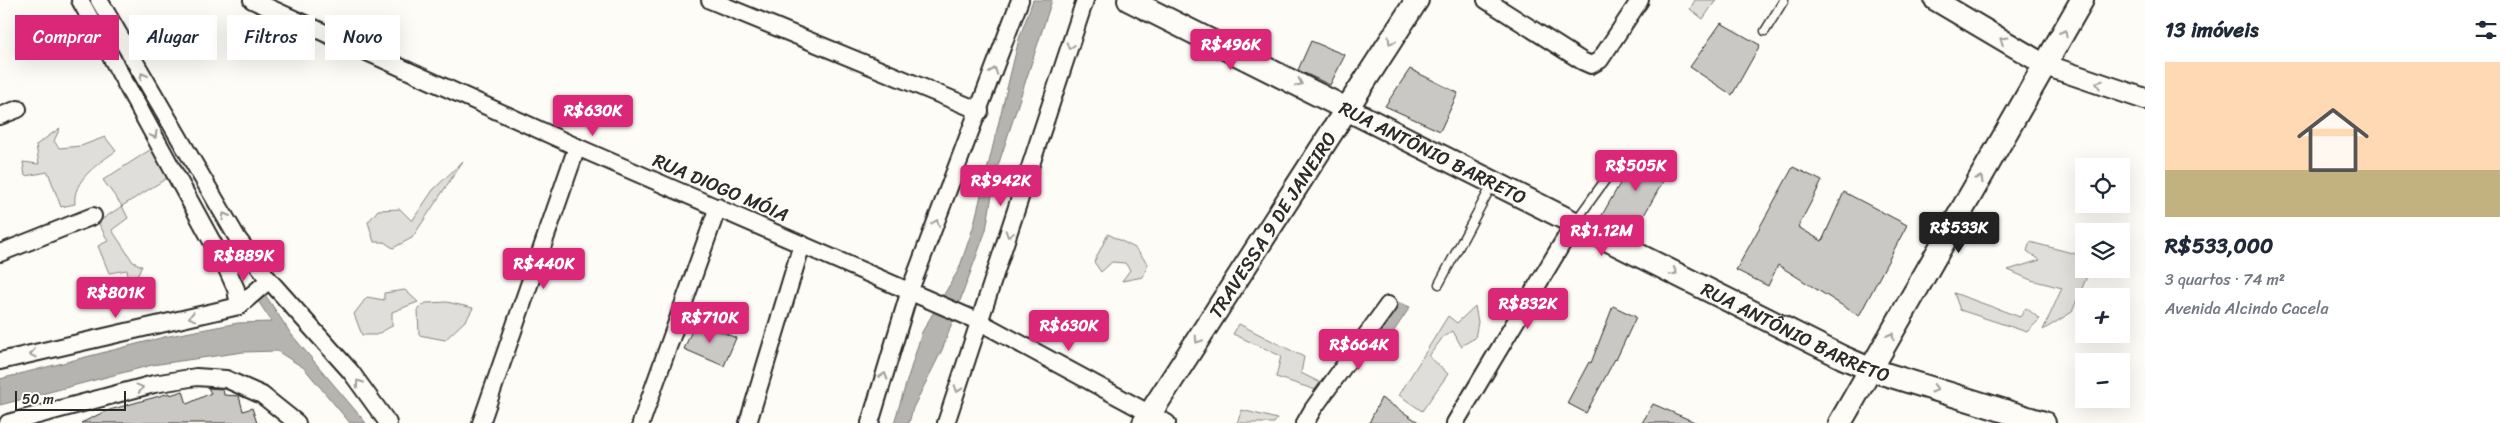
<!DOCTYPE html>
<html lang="pt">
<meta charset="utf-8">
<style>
:root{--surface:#fff;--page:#f2f2f3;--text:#1f2937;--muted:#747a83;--accent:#db2777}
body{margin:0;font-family:Sriracha,sans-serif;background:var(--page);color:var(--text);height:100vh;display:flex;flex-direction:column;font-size:19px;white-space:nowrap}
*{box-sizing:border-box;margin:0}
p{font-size:16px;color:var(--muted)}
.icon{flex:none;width:28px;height:28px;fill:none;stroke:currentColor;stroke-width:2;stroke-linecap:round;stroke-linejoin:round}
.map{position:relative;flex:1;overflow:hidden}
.panel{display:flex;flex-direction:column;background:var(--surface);width:375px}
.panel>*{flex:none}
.top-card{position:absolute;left:15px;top:15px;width:475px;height:45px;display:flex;gap:10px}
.tools{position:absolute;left:2075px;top:158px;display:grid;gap:10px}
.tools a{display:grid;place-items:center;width:55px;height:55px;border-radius:0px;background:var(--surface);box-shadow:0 5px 20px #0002;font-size:25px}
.scale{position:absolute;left:15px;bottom:12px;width:111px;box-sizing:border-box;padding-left:5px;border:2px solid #2b2b2b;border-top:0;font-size:14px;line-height:18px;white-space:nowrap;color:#2b2b2b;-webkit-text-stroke:4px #fdfcf7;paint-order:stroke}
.price{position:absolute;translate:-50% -42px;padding:0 11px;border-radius:5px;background:var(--accent);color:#fff;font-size:16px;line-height:32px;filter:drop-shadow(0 1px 2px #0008)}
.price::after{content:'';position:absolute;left:50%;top:30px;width:15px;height:11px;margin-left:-8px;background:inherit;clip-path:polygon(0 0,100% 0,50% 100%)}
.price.selected{background:#222;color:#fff}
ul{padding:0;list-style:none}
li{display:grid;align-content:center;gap:10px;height:265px;padding:0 20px}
li span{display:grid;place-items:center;height:155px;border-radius:0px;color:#555}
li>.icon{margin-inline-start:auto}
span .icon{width:90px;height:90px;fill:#fffc;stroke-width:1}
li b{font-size:21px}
h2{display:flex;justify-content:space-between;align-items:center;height:60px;padding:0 20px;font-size:21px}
.pill{padding:0 18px;border-radius:0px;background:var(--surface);box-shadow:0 5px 20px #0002;font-size:18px;line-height:45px}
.pill.selected{background:var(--accent);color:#fff}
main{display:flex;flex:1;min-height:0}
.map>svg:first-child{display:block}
.green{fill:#dfdeda;stroke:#858482}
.water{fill:#b5b4b1;stroke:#7e7d7b}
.building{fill:#c9c8c4;stroke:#2b2b2b}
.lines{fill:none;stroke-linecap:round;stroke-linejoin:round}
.service-casing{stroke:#2b2b2b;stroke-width:11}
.minor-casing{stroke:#2b2b2b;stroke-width:20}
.tertiary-casing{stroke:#2b2b2b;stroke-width:24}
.secondary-casing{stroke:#2b2b2b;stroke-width:26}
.service{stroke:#fdfcf7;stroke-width:8}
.minor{stroke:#fdfcf7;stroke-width:16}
.tertiary{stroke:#fdfcf7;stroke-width:20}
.secondary{stroke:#fdfcf7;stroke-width:22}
.oneway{stroke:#9e9e9b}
.labels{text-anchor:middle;stroke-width:4;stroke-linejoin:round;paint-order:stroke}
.street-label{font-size:19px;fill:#2b2b2b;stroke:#fdfcf7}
</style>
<main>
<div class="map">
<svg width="2145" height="423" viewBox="0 0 2145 423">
<rect width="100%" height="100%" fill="#fdfcf7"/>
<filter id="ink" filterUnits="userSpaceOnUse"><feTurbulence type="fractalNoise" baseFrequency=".02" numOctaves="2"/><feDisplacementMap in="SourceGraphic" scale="10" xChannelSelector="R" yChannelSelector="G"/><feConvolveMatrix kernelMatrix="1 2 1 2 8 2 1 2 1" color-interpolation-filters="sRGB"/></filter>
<g filter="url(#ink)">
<g class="green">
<path d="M1695,0h21l-13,19 -13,-10z"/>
<path d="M60,128l-6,13 5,7 22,-2 24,-9 11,14c-17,12 -44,29 -41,53l-14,3 -13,-35 -23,4 -2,-14 16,2 -3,-19z"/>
<path d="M156,146l13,31 -47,29 6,12 -16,12 21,32 9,4 -4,9 -10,1 -1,-6 -18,3 -11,-27 10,-5 -10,-19 24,-16 -19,-26z"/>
<path d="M463,161l-51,77 -19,10 -9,-6h-10l-6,-20 10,-12 22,-1 12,12 21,-31z"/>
<path d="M1108,234l27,14 13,16 -5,13 -21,4 8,-11 -5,-7 -13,-1 -11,10 -7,-10z"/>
<path d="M2030,242l46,12 8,4v11h6l-18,43 -29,18 19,-42 -31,-8 -23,-10 32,-10 -13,-9z"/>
<path d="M405,290l13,12 -26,10v14l-16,9h-14l-8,-21 13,-17 17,3v-7z"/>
<path d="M1954,293l66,24 6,-9 14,11 -13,13 -67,-22z"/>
<path d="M447,302l26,6 -6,11 -22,21 -26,-5 -1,-26 8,-6z"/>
<path d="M1475,306l3,16 -3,16 -14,8 -8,-15 -10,6 -14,19 19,18 -26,37 -23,-16 49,-79 9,7z"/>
<path d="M1239,324l65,33 -3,16 20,10 -5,7 -40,-13 5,-21 -48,-22z"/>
<path d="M1242,410l35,9 -3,4h-37z"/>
</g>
<g class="water">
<path d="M1033,0h19l-56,172 -10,58 -44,120 -29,58 -4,15h-15l28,-91 37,-63 14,-41 46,-189z"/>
<path d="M266,296l25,38 75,89h-16l-46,-55 -27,-17 -34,1 -91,13 -152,40v-26l164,-42 74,-14 34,-1 -14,-21z"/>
<path d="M1400,303l10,4 -22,33 -9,-5z"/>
</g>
<g class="building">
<path d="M1721,23l39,22 -28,50 -42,-28z"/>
<path d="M1311,41l34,14 -15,30 -32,-15z"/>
<path d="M1410,69l48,24 -18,38 -55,-25z"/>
<path d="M1638,152l31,19 -34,60 -33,-16z"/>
<path d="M1793,167l29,14 -24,46 24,14 22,-49 63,33 -48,91 -81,-51 -10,21 -32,-16z"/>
<path d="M1613,306l23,11 -20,43 -1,-1 -29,54 -19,-10 22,-41 2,1z"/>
<path d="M696,321l40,17 -12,28 -40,-17z"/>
<path d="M208,388l15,1 1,6 15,1 4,15 9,-3 5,15h-176l25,-12 64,-18v2l13,-4 4,13 24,-11z"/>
<path d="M1381,398l39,25h-51z"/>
<path d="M1653,404l44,19h-55z"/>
</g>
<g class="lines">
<defs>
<g id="service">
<path d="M1765,31l19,-31"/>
<path d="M1575,222l31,-43"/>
<path d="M1439,284l53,-99"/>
</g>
<g id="minor">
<path d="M80,0l147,269 9,20 3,17"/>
<path d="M99,0l139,239 31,41 82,92 37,51"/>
<path d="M252,0l325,147 403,175 187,101"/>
<path d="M710,0l270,111"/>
<path d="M1486,0l96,61 9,4 9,-5 40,-60"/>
<path d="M0,116l18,-7"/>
<path d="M0,253l93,-37"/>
<path d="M0,361l239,-55 30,-26"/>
<path d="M8,423l146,-39 42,-7 30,2 36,16 35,28"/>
<path d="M481,423l96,-276"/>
<path d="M641,423l77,-216"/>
<path d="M748,423l54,-179"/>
<path d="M870,423l40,-133 110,-290"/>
<path d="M946,423l139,-423"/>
<path d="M1305,423l8,-14 75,-104"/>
<path d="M1455,423l120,-201"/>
</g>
<path id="tertiary" d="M1935,0l110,65 100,34"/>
<g id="secondary">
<path id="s1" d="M1129,0l713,357 30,13 172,53"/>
<path id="s2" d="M1144,423l273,-423"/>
<path d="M1840,423l242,-423"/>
</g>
</defs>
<use href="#service" class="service-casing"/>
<use href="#minor" class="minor-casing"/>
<use href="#tertiary" class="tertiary-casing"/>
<use href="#secondary" class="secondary-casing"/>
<use href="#service" class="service"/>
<use href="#minor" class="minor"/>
<use href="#tertiary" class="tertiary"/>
<use href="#secondary" class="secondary"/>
</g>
<defs><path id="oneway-chevron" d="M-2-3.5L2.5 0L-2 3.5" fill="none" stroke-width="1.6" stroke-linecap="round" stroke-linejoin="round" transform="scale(1.25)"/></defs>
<g class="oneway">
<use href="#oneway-chevron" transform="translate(2064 33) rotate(-60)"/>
<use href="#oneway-chevron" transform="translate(2003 40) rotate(-149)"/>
<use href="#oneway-chevron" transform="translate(1391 41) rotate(122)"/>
<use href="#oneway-chevron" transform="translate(1070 46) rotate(108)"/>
<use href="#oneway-chevron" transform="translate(994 71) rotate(-70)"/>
<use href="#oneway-chevron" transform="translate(143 76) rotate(-120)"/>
<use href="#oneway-chevron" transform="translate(1299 83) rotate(26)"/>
<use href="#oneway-chevron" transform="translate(2099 84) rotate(-161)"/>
<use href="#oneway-chevron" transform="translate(154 135) rotate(61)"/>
<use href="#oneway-chevron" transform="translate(1980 179) rotate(-60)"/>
<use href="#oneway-chevron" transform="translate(225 216) rotate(-120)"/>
<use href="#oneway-chevron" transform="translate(936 223) rotate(-69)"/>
<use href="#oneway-chevron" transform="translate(1009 234) rotate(108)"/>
<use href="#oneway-chevron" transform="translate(1674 272) rotate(27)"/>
<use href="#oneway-chevron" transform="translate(192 317) rotate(167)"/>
<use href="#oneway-chevron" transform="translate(1891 336) rotate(-60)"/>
<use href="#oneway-chevron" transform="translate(1198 340) rotate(123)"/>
<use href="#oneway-chevron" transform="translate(33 354) rotate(167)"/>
<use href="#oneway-chevron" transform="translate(884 376) rotate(-73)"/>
<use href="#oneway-chevron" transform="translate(359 383) rotate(-125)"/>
<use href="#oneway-chevron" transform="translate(140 388) rotate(-15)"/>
<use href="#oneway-chevron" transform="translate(958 389) rotate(109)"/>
<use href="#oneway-chevron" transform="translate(1935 389) rotate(17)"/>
</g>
</g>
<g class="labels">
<g class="street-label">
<text dy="7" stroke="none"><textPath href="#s1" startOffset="340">RUA ANTÔNIO BARRETO</textPath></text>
<text transform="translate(721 187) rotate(23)" y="7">RUA DIOGO MÓIA</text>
<text dy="7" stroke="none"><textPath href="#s2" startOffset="236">TRAVESSA 9 DE JANEIRO</textPath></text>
<text dy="7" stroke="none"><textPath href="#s1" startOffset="745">RUA ANTÔNIO BARRETO</textPath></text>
</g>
</g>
</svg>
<div class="tools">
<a><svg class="icon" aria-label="locate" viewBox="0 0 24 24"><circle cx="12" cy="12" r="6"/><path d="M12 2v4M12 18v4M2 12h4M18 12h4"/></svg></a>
<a><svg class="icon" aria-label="layers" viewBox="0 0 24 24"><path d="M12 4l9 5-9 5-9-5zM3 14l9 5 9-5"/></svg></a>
<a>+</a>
<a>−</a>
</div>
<div class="scale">50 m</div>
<b class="price" style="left:1231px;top:71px">R$496K</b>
<b class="price" style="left:593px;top:137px">R$630K</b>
<b class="price" style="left:1636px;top:192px">R$505K</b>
<b class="price" style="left:1001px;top:207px">R$942K</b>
<b class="price selected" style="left:1959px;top:254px">R$533K</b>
<b class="price" style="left:1602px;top:257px">R$1.12M</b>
<b class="price" style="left:244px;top:282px">R$889K</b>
<b class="price" style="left:544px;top:290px">R$440K</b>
<b class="price" style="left:116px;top:319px">R$801K</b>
<b class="price" style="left:1528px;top:330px">R$832K</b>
<b class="price" style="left:710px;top:344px">R$710K</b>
<b class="price" style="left:1069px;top:352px">R$630K</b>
<b class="price" style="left:1359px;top:371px">R$664K</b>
<div class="top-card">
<a class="pill selected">Comprar</a>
<a class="pill">Alugar</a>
<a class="pill">Filtros</a>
<a class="pill">Novo</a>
</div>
</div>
<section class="panel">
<h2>13 imóveis<svg class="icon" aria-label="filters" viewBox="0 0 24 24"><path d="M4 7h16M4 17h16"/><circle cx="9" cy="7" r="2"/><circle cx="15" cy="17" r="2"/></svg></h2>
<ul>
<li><span style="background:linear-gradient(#ffd9b3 70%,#c2b280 0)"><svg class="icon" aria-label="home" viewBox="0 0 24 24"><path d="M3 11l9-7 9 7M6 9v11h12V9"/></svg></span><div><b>R$533,000</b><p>3 quartos · 74 m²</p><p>Avenida Alcindo Cacela</p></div></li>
</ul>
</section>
</main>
